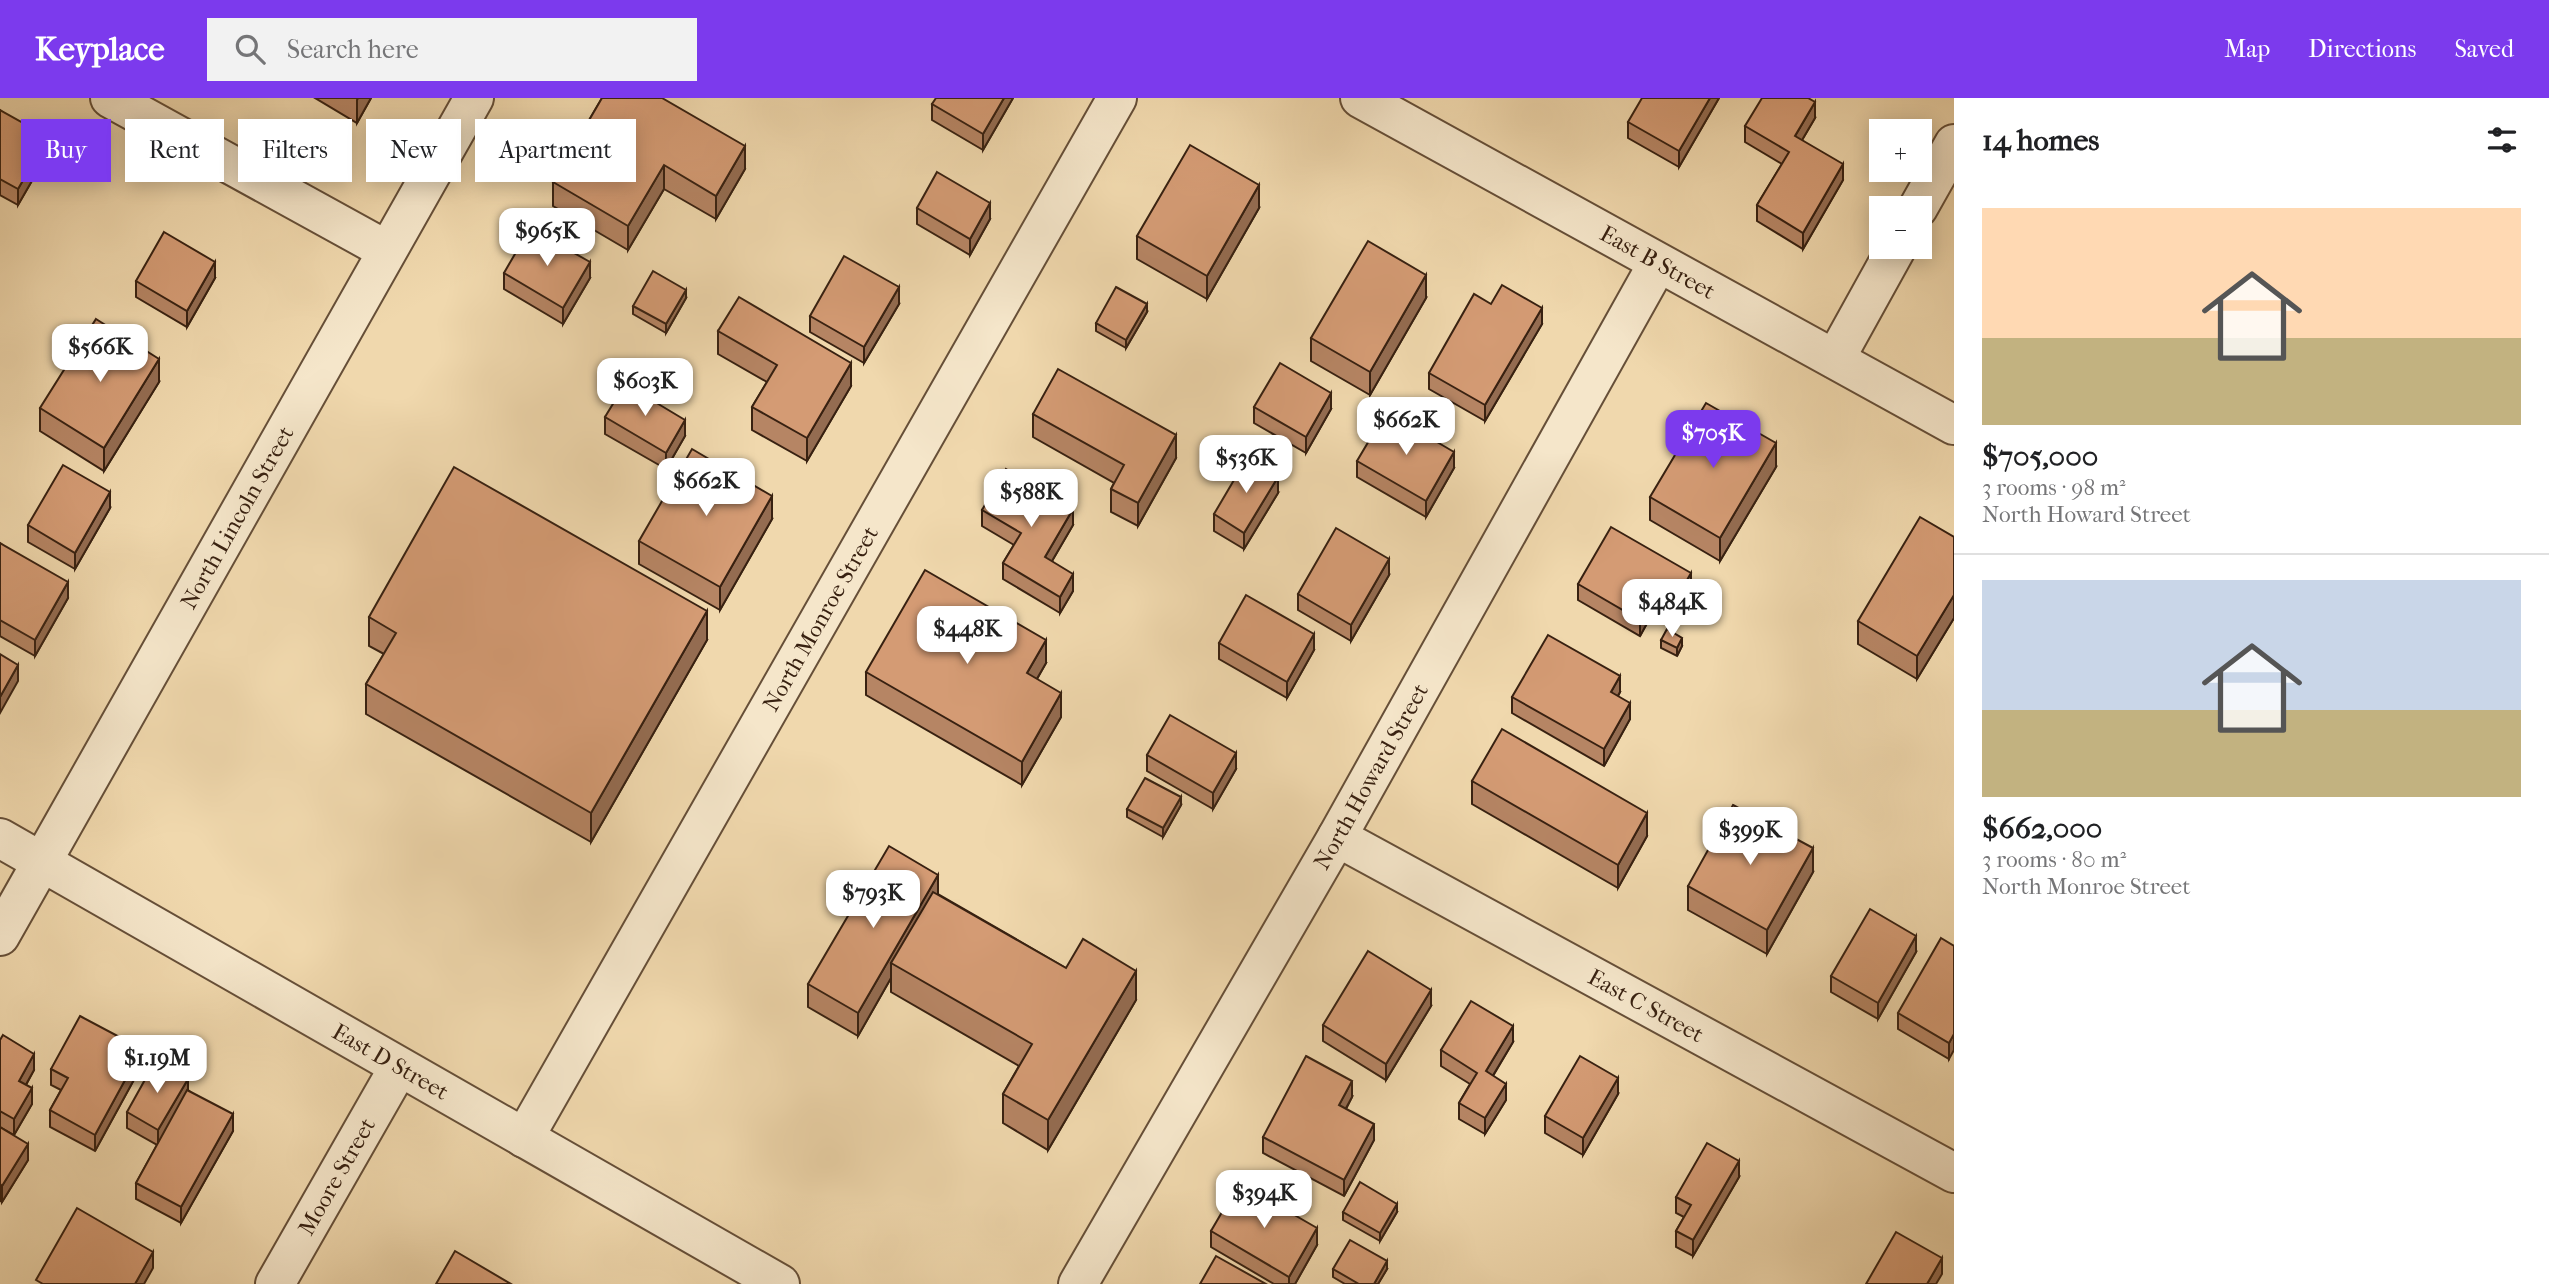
<!DOCTYPE html>
<meta charset="utf-8">
<style>
:root{--surface:#fff;--page:#f2f2f2;--text:#202124;--muted:#757577;--line:#e0e0e0;--accent:#7c3aed}
body{margin:0;font-family:"IM FELL French Canon",serif;background:var(--page);color:var(--text);height:100vh;display:flex;flex-direction:column;font-size:26px;white-space:nowrap}
*{box-sizing:border-box;margin:0}
p{font-size:23px;color:var(--muted)}
.icon{flex:none;width:38px;height:38px;fill:none;stroke:currentColor;stroke-width:2;stroke-linecap:round;stroke-linejoin:round}
.map{position:relative;flex:1;overflow:hidden}
.details{display:flex;flex-direction:column;background:var(--surface);width:595px}
.details>*{flex:none}
.hud{position:absolute;left:21px;top:21px;width:665px;height:63px;display:flex;gap:14px}
.buttons{position:absolute;left:1869px;top:21px;display:grid;gap:14px}
.buttons a{display:grid;place-items:center;width:63px;height:63px;border-radius:0px;background:var(--surface);box-shadow:0 4px 18px #0003;font-size:35px}
.price{position:absolute;translate:-50% -60px;padding:0 16px;border-radius:14px;background:#fff;color:#222;font-size:23px;line-height:46px;filter:drop-shadow(0 2px 4px #0008)}
.price::after{content:'';position:absolute;left:50%;top:42px;width:21px;height:16px;margin-left:-10px;background:inherit;clip-path:polygon(0 0,100% 0,50% 100%)}
.price.current{background:var(--accent);color:#fff}
ul{padding:0;list-style:none}
li{display:grid;align-content:center;gap:14px;height:371px;padding:0 28px}
li+li{border-top:2px solid var(--line)}
li span{display:grid;place-items:center;height:217px;border-radius:0px;color:#555}
li>.icon{margin-inline-start:auto}
span .icon{width:126px;height:126px;fill:#fffc;stroke-width:1}
li b{font-size:30px}
h2{display:flex;justify-content:space-between;align-items:center;height:84px;padding:0 28px;font-size:30px}
.pill{padding:0 24px;border-radius:0px;background:var(--surface);box-shadow:0 4px 18px #0003;font-size:24px;line-height:63px}
.pill.current{background:var(--accent);color:#fff}
header{display:flex;align-items:center;gap:42px;box-sizing:border-box;height:98px;padding:0 35px;background:var(--accent);color:#fff}
header strong{font-size:33px}
nav{display:flex;gap:38px;margin-inline-start:auto;font-size:24px}
.search{width:490px;height:63px;background:var(--page);display:flex;align-items:center;gap:18px;box-sizing:border-box;padding:0 24px;border-radius:0px;color:var(--muted);font-size:26px}
main{display:flex;flex:1;min-height:0}
.map>svg:first-child{display:block}
.lines{fill:none;stroke-linecap:round;stroke-linejoin:round}
.minor-casing{stroke:#664f38;stroke-width:42}
.minor{stroke:#f5e6ca;stroke-width:38}
.wall{fill:#b68564;stroke:#382111;stroke-width:2}
.shaded-wall{fill:#946c51;stroke:#382111;stroke-width:2}
.building{fill:#d49b74;stroke:#382111;stroke-width:2}
.labels{text-anchor:middle;stroke-width:7;stroke-linejoin:round;paint-order:stroke}
.street-label{font-size:23px;fill:#382111;stroke:#f5e6ca}
</style>
<header>
<strong>Keyplace</strong>
<div class="search"><svg class="icon" aria-label="search" viewBox="0 0 24 24"><circle cx="10" cy="10" r="6"/><path d="M15 15l6 6"/></svg>Search here</div>
<nav><a>Map</a><a>Directions</a><a>Saved</a></nav>
</header>
<main>
<div class="map">
<svg width="1954" height="1186" viewBox="0 0 1954 1186">
<rect width="100%" height="100%" fill="#f0d8ad"/>
<filter id="stains"><feTurbulence type="fractalNoise" baseFrequency=".00286" numOctaves="4"/><feColorMatrix values="0 0 0 0 .2 0 0 0 0 .09 0 0 0 0 .02 0 0 0 .5 -.17"/></filter>
<radialGradient id="worn" r=".72"><stop offset=".6" stop-color="#630" stop-opacity="0"/><stop offset="1" stop-color="#630" stop-opacity=".3"/></radialGradient>
<g class="lines">
<defs>
<g id="minor">
<path d="M110,0l276,152"/>
<path id="s1" d="M1360,0l594,327"/>
<path d="M1918,110l36,-64"/>
<path d="M1835,261l62,-112"/>
<path id="s2" d="M1337,739l617,336"/>
<path id="s3" d="M0,740l780,446"/>
<path id="s4" d="M0,838l474,-838"/>
<path id="s5" d="M524,1040l593,-1040"/>
<path id="s6" d="M275,1186l124,-217"/>
<path id="s7" d="M1078,1186l259,-447 321,-574"/>
</g>
</defs>
<use href="#minor" class="minor-casing"/>
<use href="#minor" class="minor"/>
</g>
<g class="wall">
<path d="M315,0h56l-14,25z"/>
<path d="M602,0l143,71 -29,50 -52,-30 -36,61 -75,-44v-24z"/>
<path d="M1013,0l-30,52 -51,-30v-16z"/>
<path d="M1719,0l-40,69 -51,-29v-16z"/>
<path d="M0,12l48,43 -30,52 -18,-10z"/>
<path d="M1815,20l-13,22 41,40 -40,69 -46,-28v-16l25,-41 -37,-22v-16z"/>
<path d="M917,110l73,11 -20,36 -53,-31z"/>
<path d="M1259,110l-52,91 -70,-40v-23z"/>
<path d="M504,175l86,5 -27,46 -59,-35z"/>
<path d="M215,180l-28,49 -51,-30v-16z"/>
<path d="M686,200l-20,35 -33,-19v-8z"/>
<path d="M1426,200l-56,97 -59,-34v-23z"/>
<path d="M899,206l-35,59 -54,-31v-16z"/>
<path d="M1491,206l51,20 -57,97 -56,-32v-16z"/>
<path d="M1147,214l-21,36 -30,-17v-8z"/>
<path d="M718,233l133,55 -44,75 -55,-31v-23l15,-25 -49,-28z"/>
<path d="M159,284l-55,89 -64,-40v-23z"/>
<path d="M1254,309l77,2 -25,44 -52,-30z"/>
<path d="M1033,316l143,44 -38,68 -27,-14v-23l3,-6 -81,-46z"/>
<path d="M605,319l80,19 -19,33 -61,-35z"/>
<path d="M1357,363l97,7 -28,49 -69,-40z"/>
<path d="M1776,369l-56,94 -70,-41v-23z"/>
<path d="M1278,395l-34,56 -30,-18v-17z"/>
<path d="M110,410l-35,61 -47,-27v-17z"/>
<path d="M982,412l91,15 -21,36 21,30 -13,22 -57,-34v-16l11,-18 -32,-19z"/>
<path d="M772,421l-52,91 -81,-46v-23z"/>
<path d="M1954,439v81l-37,61 -59,-35v-23z"/>
<path d="M0,445l68,55 -33,58 -35,-20z"/>
<path d="M1389,477l-38,66 -53,-31v-16z"/>
<path d="M1578,486l113,5 -21,37 -19,-10 -11,20 -62,-36z"/>
<path d="M369,519l338,23 -116,202 -225,-128v-30l18,-30 -15,-8z"/>
<path d="M1661,542l21,6 -5,10 -16,-8z"/>
<path d="M1219,545l95,7 -27,48 -68,-39z"/>
<path d="M1046,565l-9,16 24,38 -39,68 -156,-90v-23z"/>
<path d="M1620,594l-2,4 12,23 -26,47 -92,-53v-16z"/>
<path d="M1147,657l89,14 -23,40 -66,-38z"/>
<path d="M1472,683l175,55 -29,52 -146,-84z"/>
<path d="M1181,707l-18,32 -36,-20v-8z"/>
<path d="M1813,774l-46,82 -79,-44v-24z"/>
<path d="M938,796l128,74 70,32 -88,150 -45,-27v-29l16,-28 -128,-74v-14l-33,58 -50,-29v-23z"/>
<path d="M1954,848l-5,113 -51,-30v-16z"/>
<path d="M1916,854l-38,67 -47,-27v-16z"/>
<path d="M1431,908l-45,74 -63,-39v-16z"/>
<path d="M0,942l34,30 -8,15 6,19 -18,31 -14,-8z"/>
<path d="M1513,944l-20,34 13,24 -21,34 -26,-15v-16l11,-19 -29,-18v-16z"/>
<path d="M142,967l-47,86 -45,-24v-17l11,-20 -10,-5v-16z"/>
<path d="M188,992l45,41 -52,92 -45,-24v-16l21,-38 -30,-17v-16z"/>
<path d="M1618,996l-35,61 -38,-22v-17z"/>
<path d="M1352,999l-6,12 28,31 -30,56 -81,-43v-16z"/>
<path d="M0,1029l28,33 -26,42 -2,-1z"/>
<path d="M1739,1079l-46,79 -17,-9v-16l8,-14 -8,-4v-16z"/>
<path d="M1343,1114h54l-17,29 -37,-21z"/>
<path d="M1211,1133l106,14 -22,39h-21l-63,-37z"/>
<path d="M1333,1171h54l-9,15h-33l-12,-7z"/>
</g>
<g class="shaded-wall">
<path d="M358,0h13l-14,25v-23z"/>
<path d="M1004,0h9l-30,52v-16z"/>
<path d="M1710,0h9l-40,69v-16z"/>
<path d="M1815,4v16l-20,34v-16z"/>
<path d="M48,39v16l-30,52v-16z"/>
<path d="M745,48v23l-29,50v-23z"/>
<path d="M1843,66v16l-40,69v-16z"/>
<path d="M664,67v24l-36,61v-24z"/>
<path d="M1259,87v23l-52,91v-23z"/>
<path d="M990,105v16l-20,36v-16z"/>
<path d="M215,164v16l-28,49v-16z"/>
<path d="M590,164v16l-27,46v-16z"/>
<path d="M1426,177v23l-56,97v-23z"/>
<path d="M899,189v17l-35,59v-16z"/>
<path d="M686,192v8l-20,35v-9z"/>
<path d="M1147,206v8l-21,36v-8z"/>
<path d="M1542,210v16l-57,97v-16z"/>
<path d="M159,261v23l-55,89v-23z"/>
<path d="M851,265v23l-44,75v-23z"/>
<path d="M1331,295v16l-25,44v-16z"/>
<path d="M685,322v16l-19,33v-16z"/>
<path d="M1176,337v23l-38,68v-23z"/>
<path d="M1776,345v24l-56,94v-23z"/>
<path d="M1454,354v16l-28,49v-16z"/>
<path d="M1278,379v16l-34,56v-16z"/>
<path d="M110,394v16l-35,61v-16z"/>
<path d="M772,398v23l-52,91v-23z"/>
<path d="M1073,411v16l-28,48v-16z"/>
<path d="M1389,461v16l-38,66v-16z"/>
<path d="M1691,475v16l-21,37v-16z"/>
<path d="M1073,476v17l-13,22v-16z"/>
<path d="M68,484v16l-33,58v-16z"/>
<path d="M1954,497v23l-37,61v-23z"/>
<path d="M1651,501v17l-11,20v-16z"/>
<path d="M707,513v29l-116,202v-29z"/>
<path d="M1314,536v16l-27,48v-16z"/>
<path d="M1682,540v8l-5,10v-8z"/>
<path d="M1046,542v23l-19,33v-23z"/>
<path d="M18,567v16l-18,32v-16z"/>
<path d="M1620,578v16l-9,16v-16z"/>
<path d="M1061,595v24l-39,68v-23z"/>
<path d="M1630,605v16l-26,47v-17z"/>
<path d="M1236,655v16l-23,40v-16z"/>
<path d="M1181,699v8l-18,32v-9z"/>
<path d="M1647,715v23l-29,52v-23z"/>
<path d="M1813,750v24l-46,82v-24z"/>
<path d="M938,777v23l-47,65v15l-33,58v-23z"/>
<path d="M1916,838v16l-38,67v-16z"/>
<path d="M1136,873v29l-88,150v-30z"/>
<path d="M1431,892v16l-45,74v-16z"/>
<path d="M1513,928v16l-27,45v-16z"/>
<path d="M1954,936v16l-5,9v-16z"/>
<path d="M142,951v16l-47,86v-16z"/>
<path d="M34,956v16l-15,27v-16z"/>
<path d="M1618,980v16l-35,61v-17z"/>
<path d="M188,981v16l-30,51v-16z"/>
<path d="M1352,983v16l-13,24v-16z"/>
<path d="M1506,986v16l-21,34v-16z"/>
<path d="M32,990v16l-18,31v-16z"/>
<path d="M233,1016v17l-52,92v-16z"/>
<path d="M1374,1026v16l-30,56v-16z"/>
<path d="M28,1046v16l-26,42v-16z"/>
<path d="M1739,1063v16l-46,79v-16z"/>
<path d="M1397,1106v8l-17,29v-8z"/>
<path d="M1317,1130v17l-22,39h-6v-7z"/>
<path d="M153,1154v16l-9,16h-9z"/>
<path d="M1942,1160v16l-6,10h-9z"/>
<path d="M1387,1163v8l-9,15h-4z"/>
</g>
<g class="building">
<path d="M602,0h60l83,48 -29,50 -52,-31 -36,61 -75,-44z"/>
<path d="M936,0h68l-21,36 -51,-30z"/>
<path d="M1642,0h68l-31,53 -51,-29z"/>
<path d="M1762,0h46l7,4 -20,34 48,28 -40,69 -46,-28 32,-53 -44,-26z"/>
<path d="M0,12l48,27 -30,52 -18,-10z"/>
<path d="M1190,47l69,40 -52,91 -70,-40z"/>
<path d="M937,74l53,31 -20,36 -53,-31z"/>
<path d="M530,130l60,34 -27,46 -59,-35z"/>
<path d="M164,134l51,30 -28,49 -51,-30z"/>
<path d="M1368,143l58,34 -56,97 -59,-34z"/>
<path d="M844,158l55,31 -35,60 -54,-31z"/>
<path d="M653,173l33,19 -20,34 -33,-18z"/>
<path d="M1502,187l40,23 -57,97 -56,-32 45,-79 17,10z"/>
<path d="M1116,189l31,17 -21,36 -30,-17z"/>
<path d="M739,199l112,66 -44,75 -55,-31 25,-42 -59,-34z"/>
<path d="M96,221l63,40 -55,89 -64,-40z"/>
<path d="M1280,265l51,30 -25,44 -52,-30z"/>
<path d="M1058,271l118,66 -38,68 -27,-14 13,-24 -91,-51z"/>
<path d="M625,286l60,36 -19,33 -61,-36z"/>
<path d="M1706,305l70,40 -56,95 -70,-41z"/>
<path d="M1386,314l68,40 -28,49 -69,-40z"/>
<path d="M692,351l80,47 -52,91 -81,-46z"/>
<path d="M1247,360l31,19 -34,56 -30,-19z"/>
<path d="M63,367l47,27 -35,61 -47,-28z"/>
<path d="M454,369l253,144 -116,202 -225,-129 30,-51 -27,-16z"/>
<path d="M1006,371l67,40 -28,48 28,17 -13,23 -57,-34 18,-30 -39,-23z"/>
<path d="M1920,419l34,20v58l-37,61 -59,-35z"/>
<path d="M1611,429l80,46 -21,37 -19,-11 -11,21 -62,-36z"/>
<path d="M1336,430l53,31 -38,66 -53,-31z"/>
<path d="M0,445l68,39 -33,58 -35,-20z"/>
<path d="M925,472l121,70 -19,33 34,20 -39,69 -156,-90z"/>
<path d="M1246,497l68,39 -27,48 -68,-39z"/>
<path d="M1667,531l15,9 -5,10 -16,-8z"/>
<path d="M1548,537l72,41 -9,16 19,11 -26,46 -92,-52z"/>
<path d="M0,556l18,11 -18,32z"/>
<path d="M1170,617l66,38 -23,40 -66,-38z"/>
<path d="M1502,631l145,84 -29,52 -146,-84z"/>
<path d="M1145,680l36,19 -18,31 -36,-19z"/>
<path d="M1733,707l80,43 -46,82 -79,-44z"/>
<path d="M889,748l49,29 -80,138 -50,-29z"/>
<path d="M933,794l133,76 17,-29 53,32 -88,149 -45,-26 29,-50 -141,-81z"/>
<path d="M1870,811l46,27 -38,67 -47,-27z"/>
<path d="M1941,840l13,8v88l-5,9 -51,-30z"/>
<path d="M1368,853l63,39 -45,74 -63,-39z"/>
<path d="M1471,903l42,25 -27,45 20,13 -21,34 -26,-15 18,-30 -36,-23z"/>
<path d="M80,918l62,33 -47,86 -45,-25 18,-32 -17,-9z"/>
<path d="M3,937l31,19 -15,27 13,7 -18,31 -14,-8v-71z"/>
<path d="M1306,958l46,25 -13,24 35,19 -30,56 -81,-43z"/>
<path d="M1580,958l38,22 -35,60 -38,-22z"/>
<path d="M156,962l32,19 -30,51 -31,-18z"/>
<path d="M187,992l46,24 -52,93 -45,-24z"/>
<path d="M0,1029l28,17 -26,42 -2,-2z"/>
<path d="M1707,1045l32,18 -46,79 -17,-9 15,-26 -15,-8z"/>
<path d="M1360,1084l37,22 -17,29 -37,-21z"/>
<path d="M1239,1085l78,45 -28,49 -78,-46z"/>
<path d="M77,1110l76,44 -18,32h-92l-7,-4z"/>
<path d="M1896,1134l46,26 -15,26h-61z"/>
<path d="M1350,1142l37,21 -13,23h-15l-26,-15z"/>
<path d="M455,1153l56,33h-75z"/>
<path d="M1216,1158l50,28h-66z"/>
</g>
<g class="labels">
<g class="street-label">
<text dy="8" stroke="none"><textPath href="#s1" startOffset="340">East B Street</textPath></text>
<text dy="8" stroke="none"><textPath href="#s4" startOffset="481">North Lincoln Street</textPath></text>
<text dy="8" stroke="none"><textPath href="#s5" startOffset="598">North Monroe Street</textPath></text>
<text dy="8" stroke="none"><textPath href="#s7" startOffset="586">North Howard Street</textPath></text>
<text dy="8" stroke="none"><textPath href="#s2" startOffset="352">East C Street</textPath></text>
<text dy="8" stroke="none"><textPath href="#s3" startOffset="450">East D Street</textPath></text>
<text dy="8" stroke="none"><textPath href="#s6" startOffset="124">Moore Street</textPath></text>
</g>
</g>
<rect width="100%" height="100%" filter="url(#stains)"/>
<rect width="100%" height="100%" fill="url(#worn)"/>
</svg>
<div class="buttons">
<a>+</a>
<a>−</a>
</div>
<b class="price" style="left:547px;top:170px">$965K</b>
<b class="price" style="left:100px;top:286px">$566K</b>
<b class="price" style="left:645px;top:320px">$603K</b>
<b class="price" style="left:1406px;top:359px">$662K</b>
<b class="price current" style="left:1713px;top:372px">$705K</b>
<b class="price" style="left:1246px;top:397px">$536K</b>
<b class="price" style="left:706px;top:420px">$662K</b>
<b class="price" style="left:1031px;top:431px">$588K</b>
<b class="price" style="left:1672px;top:541px">$484K</b>
<b class="price" style="left:967px;top:568px">$448K</b>
<b class="price" style="left:1750px;top:769px">$399K</b>
<b class="price" style="left:873px;top:832px">$793K</b>
<b class="price" style="left:157px;top:997px">$1.19M</b>
<b class="price" style="left:1264px;top:1132px">$394K</b>
<div class="hud">
<a class="pill current">Buy</a>
<a class="pill">Rent</a>
<a class="pill">Filters</a>
<a class="pill">New</a>
<a class="pill">Apartment</a>
</div>
</div>
<section class="details">
<h2>14 homes<svg class="icon" aria-label="filters" viewBox="0 0 24 24"><path d="M4 7h16M4 17h16"/><circle cx="9" cy="7" r="2"/><circle cx="15" cy="17" r="2"/></svg></h2>
<ul>
<li><span style="background:linear-gradient(#ffd9b3 60%,#c2b280 0)"><svg class="icon" aria-label="home" viewBox="0 0 24 24"><path d="M3 11l9-7 9 7M6 9v11h12V9"/></svg></span><div><b>$705,000</b><p>3 rooms · 98 m²</p><p>North Howard Street</p></div></li>
<li><span style="background:linear-gradient(#c9d6e8 60%,#c2b280 0)"><svg class="icon" aria-label="home" viewBox="0 0 24 24"><path d="M3 11l9-7 9 7M6 9v11h12V9"/></svg></span><div><b>$662,000</b><p>3 rooms · 80 m²</p><p>North Monroe Street</p></div></li>
</ul>
</section>
</main>
